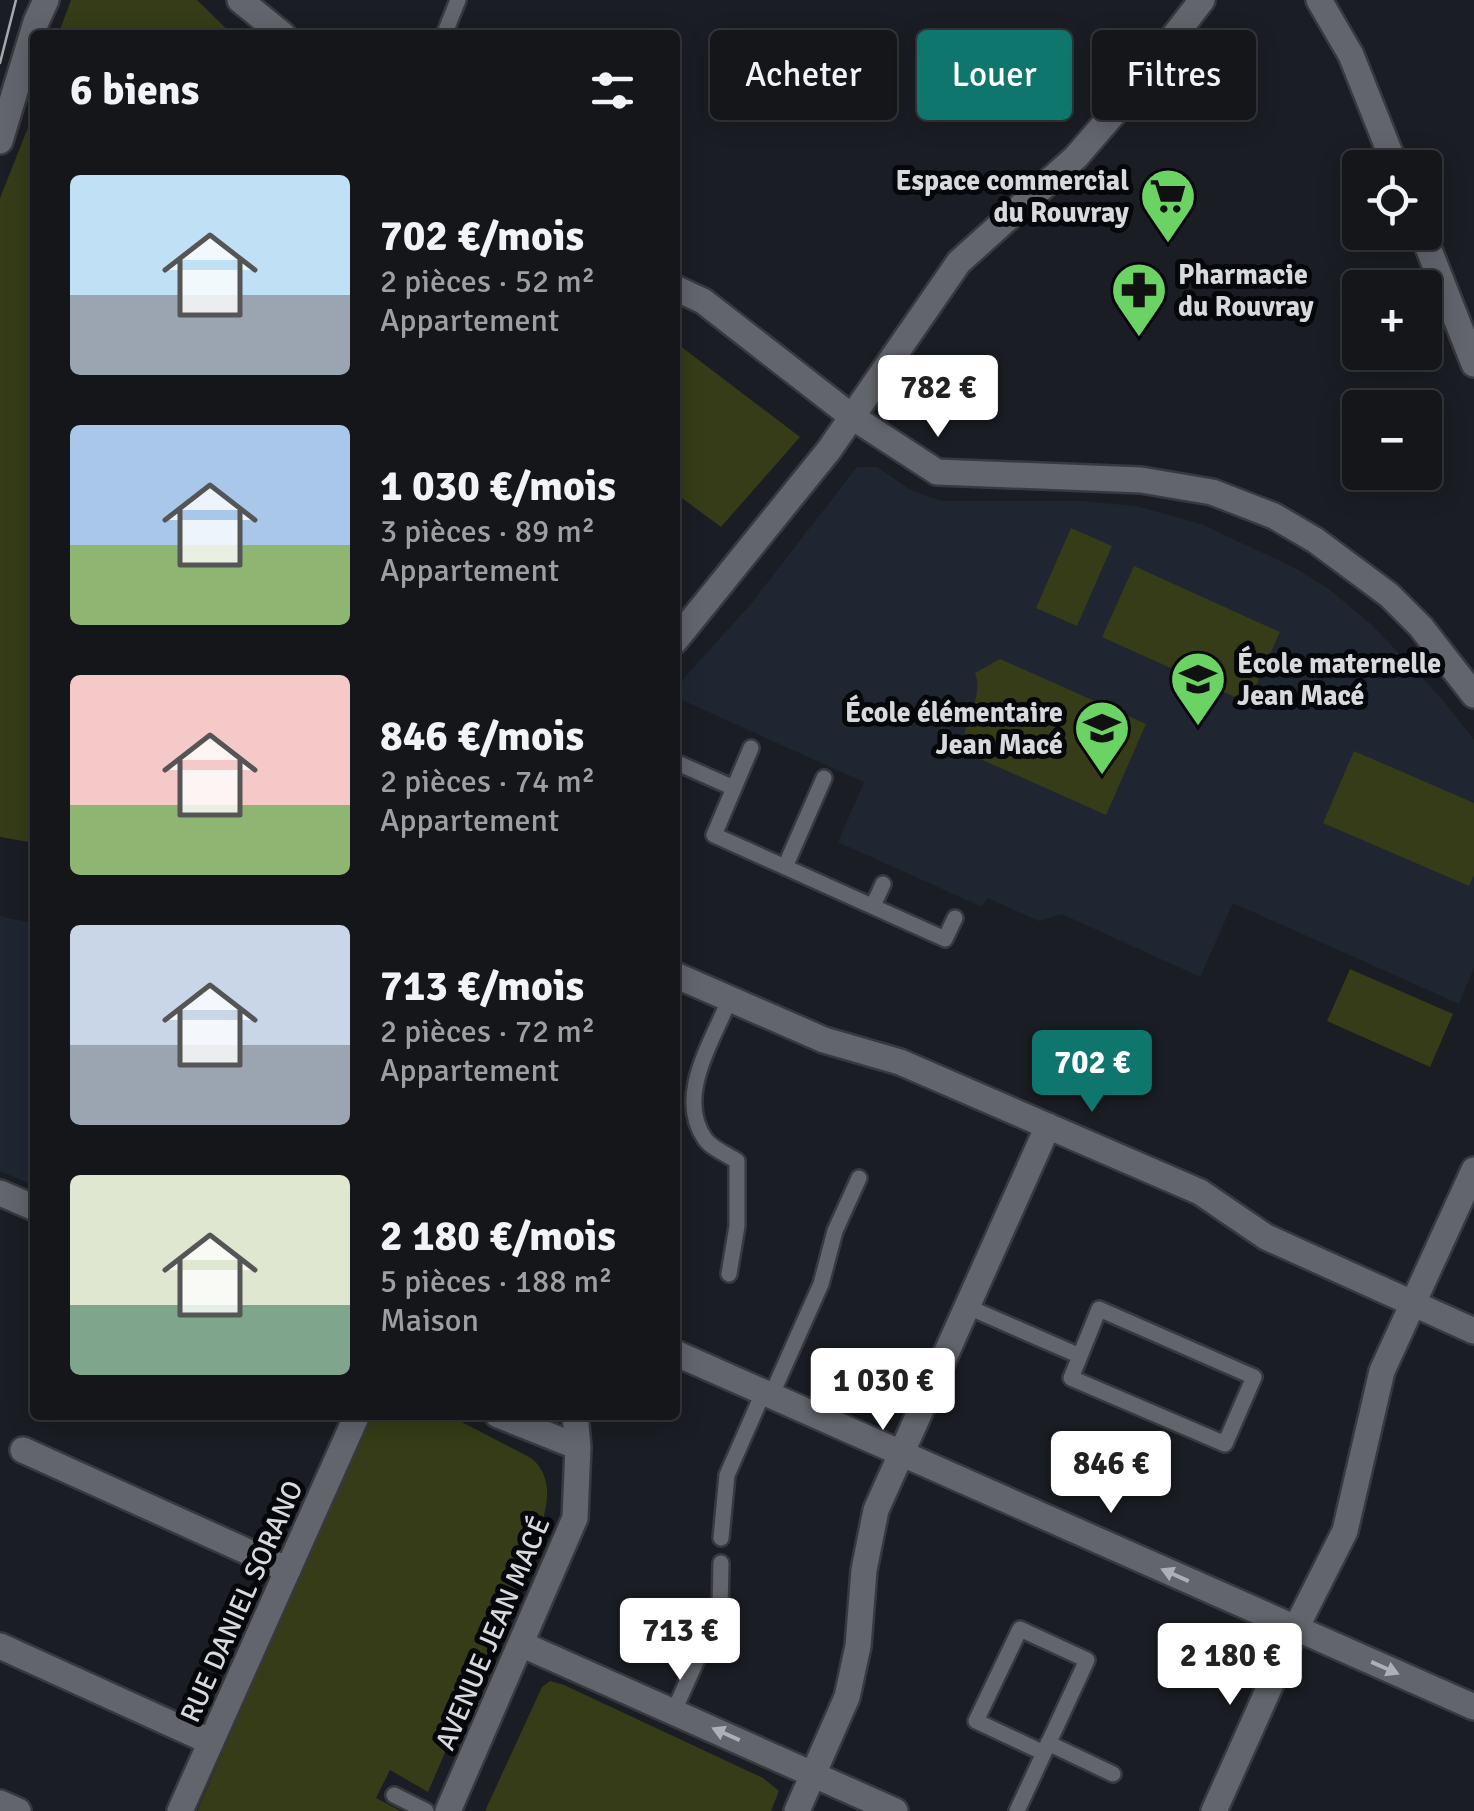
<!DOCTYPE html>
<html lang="fr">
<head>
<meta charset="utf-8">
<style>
  body { margin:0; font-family:Signika,sans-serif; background:#1d1f23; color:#f1f3f6; height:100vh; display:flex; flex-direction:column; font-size:38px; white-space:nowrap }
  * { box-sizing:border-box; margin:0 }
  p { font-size:32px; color:#9d9fa2 }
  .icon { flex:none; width:55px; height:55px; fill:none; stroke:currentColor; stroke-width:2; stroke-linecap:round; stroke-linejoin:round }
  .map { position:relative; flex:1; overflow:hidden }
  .panel { position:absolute; left:30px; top:30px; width:650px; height:1390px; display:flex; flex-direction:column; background:#14161a; border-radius:10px; box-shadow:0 5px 25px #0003,0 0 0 2px #333539 }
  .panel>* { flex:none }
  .guide { position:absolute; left:710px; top:30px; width:612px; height:90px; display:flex; gap:20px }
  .tools { position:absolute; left:1342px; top:150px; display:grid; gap:20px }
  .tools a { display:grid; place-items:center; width:100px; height:100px; border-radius:10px; background:#14161a; box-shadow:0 5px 25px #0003,0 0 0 2px #333539; font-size:50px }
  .price { position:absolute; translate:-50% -85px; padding:0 22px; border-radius:10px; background:#fff; color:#222; font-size:32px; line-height:65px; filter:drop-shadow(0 2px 5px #0008) }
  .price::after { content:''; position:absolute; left:50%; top:60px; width:30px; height:22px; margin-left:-15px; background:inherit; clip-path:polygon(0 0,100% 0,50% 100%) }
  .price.on { background:#0f766e; color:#fff }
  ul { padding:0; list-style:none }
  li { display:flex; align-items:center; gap:30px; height:250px; padding:0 40px }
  li span { display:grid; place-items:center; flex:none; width:280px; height:200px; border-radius:10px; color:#555 }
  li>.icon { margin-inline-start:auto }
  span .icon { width:120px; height:120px; fill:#fffc; stroke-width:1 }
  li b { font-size:42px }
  h2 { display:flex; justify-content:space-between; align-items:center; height:120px; padding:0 40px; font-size:42px }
  .pill { padding:0 35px; border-radius:10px; background:#14161a; box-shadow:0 5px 25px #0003,0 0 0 2px #333539; font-size:35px; line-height:90px }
  .pill.on { background:#0f766e; color:#fff }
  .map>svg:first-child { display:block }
  .built { fill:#202631 }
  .green { fill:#353c17 }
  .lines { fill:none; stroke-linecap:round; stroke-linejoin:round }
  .service-casing { stroke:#38393e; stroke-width:20 }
  .minor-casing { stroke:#38393e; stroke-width:30 }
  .tertiary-casing { stroke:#38393e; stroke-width:30 }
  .service { stroke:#62656c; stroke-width:15 }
  .minor { stroke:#62656c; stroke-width:25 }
  .tertiary { stroke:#62656c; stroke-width:25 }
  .tram { stroke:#a6a8ac; stroke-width:2.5 }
  .oneway { fill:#aeb0b5 }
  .labels { text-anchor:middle; stroke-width:10; stroke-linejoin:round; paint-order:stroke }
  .poi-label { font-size:28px; font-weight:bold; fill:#d7d9dd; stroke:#06070a; text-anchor:end }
  .street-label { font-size:28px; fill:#d7d9dd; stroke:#06070a }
</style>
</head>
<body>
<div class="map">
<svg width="1474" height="1811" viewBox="0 0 1474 1811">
  <rect width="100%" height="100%" fill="#1a1d23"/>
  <!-- built -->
  <path class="built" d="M 857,467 L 877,467 L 909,489 L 941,501 L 1081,501 L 1136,506 L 1201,524 L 1295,568 L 1330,590 L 1372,625 L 1442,699 L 1474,740 L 1474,967 L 1459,1004 L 1233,903 L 1200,977 L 1062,914 L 1039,921 L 987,898 L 982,907 L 838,842 L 864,782 L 675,697 L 675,688 L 750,605 Z
    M 0,916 L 26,922 L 35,920 L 35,1186 L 0,1171 Z"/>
  <!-- green -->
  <path class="green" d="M 71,0 L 197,0 L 233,35 L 58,35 Z
    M 35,110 L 35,843 L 0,837 L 0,198 Z
    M 675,342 L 800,437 L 721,527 L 675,493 Z
    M 1071,528 L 1112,546 L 1077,626 L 1036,608 Z
    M 1134,566 L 1280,632 L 1248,703 L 1102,637 Z
    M 1000,659 L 1146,724 L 1106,815 L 967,753 C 955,725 986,703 975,673 Z
    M 1354,751 L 1474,803 L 1474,875 L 1469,886 L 1323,823 Z
    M 1350,969 L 1453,1014 L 1430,1067 L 1327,1021 Z
    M 370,1415 L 381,1420 L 385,1415 L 448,1415 L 531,1458 C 557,1479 546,1512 537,1539 L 428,1792 L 390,1770 L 376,1798 L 401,1811 L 197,1811 Z
    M 550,1681 L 564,1685 L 763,1778 L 779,1791 L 771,1811 L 485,1811 L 542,1687 Z"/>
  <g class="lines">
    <!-- service casing -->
    <g class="service-casing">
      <path id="service" d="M 444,35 L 458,0
        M 751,748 L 714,835 L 945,939 L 955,918
        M 675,762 L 734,788
        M 785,867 L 824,778
        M 873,906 L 883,884
        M 729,1274 L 737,1226 L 737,1161 C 728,1155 711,1148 705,1139 C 675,1096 713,1041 729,1000
        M 968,1307 L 1080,1356 L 1071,1378 L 1225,1444 L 1254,1377 L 1099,1309 L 1080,1356
        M 771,1396 L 821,1284 L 835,1231 L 859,1178
        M 721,1538 L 727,1475 L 763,1393
        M 674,1711 L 720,1608 L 721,1563
        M 1048,1743 L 1113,1774
        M 394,1795 L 426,1811
        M 1017,1811 L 1087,1660 L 1020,1629 L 976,1721 L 1044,1753"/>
    </g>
    <!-- minor casing -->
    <g class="minor-casing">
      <path id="minor" d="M 240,0 L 283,35
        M 0,141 L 36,22 L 46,0
        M 675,288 L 703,301 L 851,416 L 937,472 L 1141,480 L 1212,492 L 1274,516 L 1315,540 L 1389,595 L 1421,627 L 1474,695
        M 675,641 L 829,450 L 959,262 L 1076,157 L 1120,106 L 1202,0
        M 675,975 L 824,1040 L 900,1062 L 1200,1192 L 1266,1237 L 1474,1331
        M 0,1193 L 35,1208
        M 675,1353 L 1474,1707
        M 498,1415 L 578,1447
        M 23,1450 L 288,1570
        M 521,1644 L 895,1811
        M 0,1646 L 211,1742
        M 0,1803 L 18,1811
        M 180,1811 L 357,1415
        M 448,1811 L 575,1518 L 578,1447 L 575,1415
        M 797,1811 L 847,1697 L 858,1646 L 864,1570 L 876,1510 L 1048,1126
        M 1214,1811 L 1296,1628 L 1345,1531 L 1382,1371 L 1474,1170"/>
    </g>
    <!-- tertiary casing -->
    <g class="tertiary-casing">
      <path id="tertiary" d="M 1319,0 L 1351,55 L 1396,168
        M 1422,232 L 1474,364"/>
    </g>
    <!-- service -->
    <use href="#service" class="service"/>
    <!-- minor -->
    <use href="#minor" class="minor"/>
    <!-- tertiary -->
    <use href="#tertiary" class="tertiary"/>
    <!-- tram -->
    <path class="tram" d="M 0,63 L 16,0"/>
  </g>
  <!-- one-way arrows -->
  <defs><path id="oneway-solid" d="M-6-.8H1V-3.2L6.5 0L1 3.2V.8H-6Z" transform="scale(2.5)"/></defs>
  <g class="oneway">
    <use href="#oneway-solid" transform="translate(1175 1575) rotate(-156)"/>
    <use href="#oneway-solid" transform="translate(1385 1668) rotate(24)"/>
    <use href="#oneway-solid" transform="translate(726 1734) rotate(-156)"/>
  </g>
  <!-- icons -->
  <defs>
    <g id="supermarket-pin" transform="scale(2.875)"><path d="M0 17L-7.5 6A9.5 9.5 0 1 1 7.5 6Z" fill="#6bd363" stroke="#06070a"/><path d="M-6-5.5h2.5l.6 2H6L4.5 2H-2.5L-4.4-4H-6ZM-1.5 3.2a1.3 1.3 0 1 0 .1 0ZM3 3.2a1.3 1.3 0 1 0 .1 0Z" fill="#111"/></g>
    <g id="pharmacy-pin" transform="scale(2.875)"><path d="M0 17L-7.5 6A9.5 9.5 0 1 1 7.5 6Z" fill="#6bd363" stroke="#06070a"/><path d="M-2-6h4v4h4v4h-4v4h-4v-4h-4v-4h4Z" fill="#111"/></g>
    <g id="school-pin" transform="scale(2.875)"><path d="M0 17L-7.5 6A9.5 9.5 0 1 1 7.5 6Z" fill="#6bd363" stroke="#06070a"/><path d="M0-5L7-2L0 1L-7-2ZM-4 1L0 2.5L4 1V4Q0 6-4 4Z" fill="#111"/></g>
  </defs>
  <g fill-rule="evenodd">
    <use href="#supermarket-pin" x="1168" y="196"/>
    <use href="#pharmacy-pin" x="1139" y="290"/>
    <use href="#school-pin" x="1198" y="679"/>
    <use href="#school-pin" x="1102" y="728"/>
  </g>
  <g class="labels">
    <!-- poi labels -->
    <g class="poi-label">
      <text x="1129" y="190">Espace commercial<tspan x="1129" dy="32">du Rouvray</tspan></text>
      <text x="1178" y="284" text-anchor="start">Pharmacie<tspan x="1178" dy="32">du Rouvray</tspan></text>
      <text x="1237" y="673" text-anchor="start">École maternelle<tspan x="1237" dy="32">Jean Macé</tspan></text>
      <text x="1063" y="722">École élémentaire<tspan x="1063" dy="32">Jean Macé</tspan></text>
    </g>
    <!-- street labels -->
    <g class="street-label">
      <text transform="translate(241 1601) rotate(-66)" y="10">RUE DANIEL SORANO</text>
      <text transform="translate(492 1633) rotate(-67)" y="10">AVENUE JEAN MACÉ</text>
    </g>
  </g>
</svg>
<div class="tools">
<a><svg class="icon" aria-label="locate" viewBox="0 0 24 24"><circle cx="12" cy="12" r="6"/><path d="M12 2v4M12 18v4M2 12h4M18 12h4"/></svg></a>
<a>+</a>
<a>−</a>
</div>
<b class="price" style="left:938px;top:440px">782 €</b>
<b class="price on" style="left:1092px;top:1115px">702 €</b>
<b class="price" style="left:883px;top:1433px">1 030 €</b>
<b class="price" style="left:1111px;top:1516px">846 €</b>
<b class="price" style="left:680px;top:1683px">713 €</b>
<b class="price" style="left:1230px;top:1708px">2 180 €</b>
<div class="guide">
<a class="pill">Acheter</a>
<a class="pill on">Louer</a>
<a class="pill">Filtres</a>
</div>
<section class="panel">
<h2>6 biens<svg class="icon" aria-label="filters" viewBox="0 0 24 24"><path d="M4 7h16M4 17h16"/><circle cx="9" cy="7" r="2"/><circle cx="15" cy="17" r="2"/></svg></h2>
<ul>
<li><span style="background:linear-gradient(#bfe0f5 60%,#9aa5b1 0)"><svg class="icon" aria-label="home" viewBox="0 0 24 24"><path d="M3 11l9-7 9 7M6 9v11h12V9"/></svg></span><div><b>702 €/mois</b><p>2 pièces · 52 m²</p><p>Appartement</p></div></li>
<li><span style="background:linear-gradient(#a9c7e8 60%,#8fb573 0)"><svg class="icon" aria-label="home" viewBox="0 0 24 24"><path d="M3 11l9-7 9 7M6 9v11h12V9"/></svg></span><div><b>1 030 €/mois</b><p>3 pièces · 89 m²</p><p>Appartement</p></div></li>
<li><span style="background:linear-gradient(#f6c9c9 65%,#8fb573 0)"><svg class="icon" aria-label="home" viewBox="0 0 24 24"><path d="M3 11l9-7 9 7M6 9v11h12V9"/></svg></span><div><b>846 €/mois</b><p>2 pièces · 74 m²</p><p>Appartement</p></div></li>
<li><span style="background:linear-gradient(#c9d6e8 60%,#9aa5b1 0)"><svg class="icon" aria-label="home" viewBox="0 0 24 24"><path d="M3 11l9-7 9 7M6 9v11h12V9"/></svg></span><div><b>713 €/mois</b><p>2 pièces · 72 m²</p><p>Appartement</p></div></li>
<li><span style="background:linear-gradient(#dfe7d0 65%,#7fa58c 0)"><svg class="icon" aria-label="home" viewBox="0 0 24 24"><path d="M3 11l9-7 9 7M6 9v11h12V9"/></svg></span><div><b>2 180 €/mois</b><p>5 pièces · 188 m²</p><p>Maison</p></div></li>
</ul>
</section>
</div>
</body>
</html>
